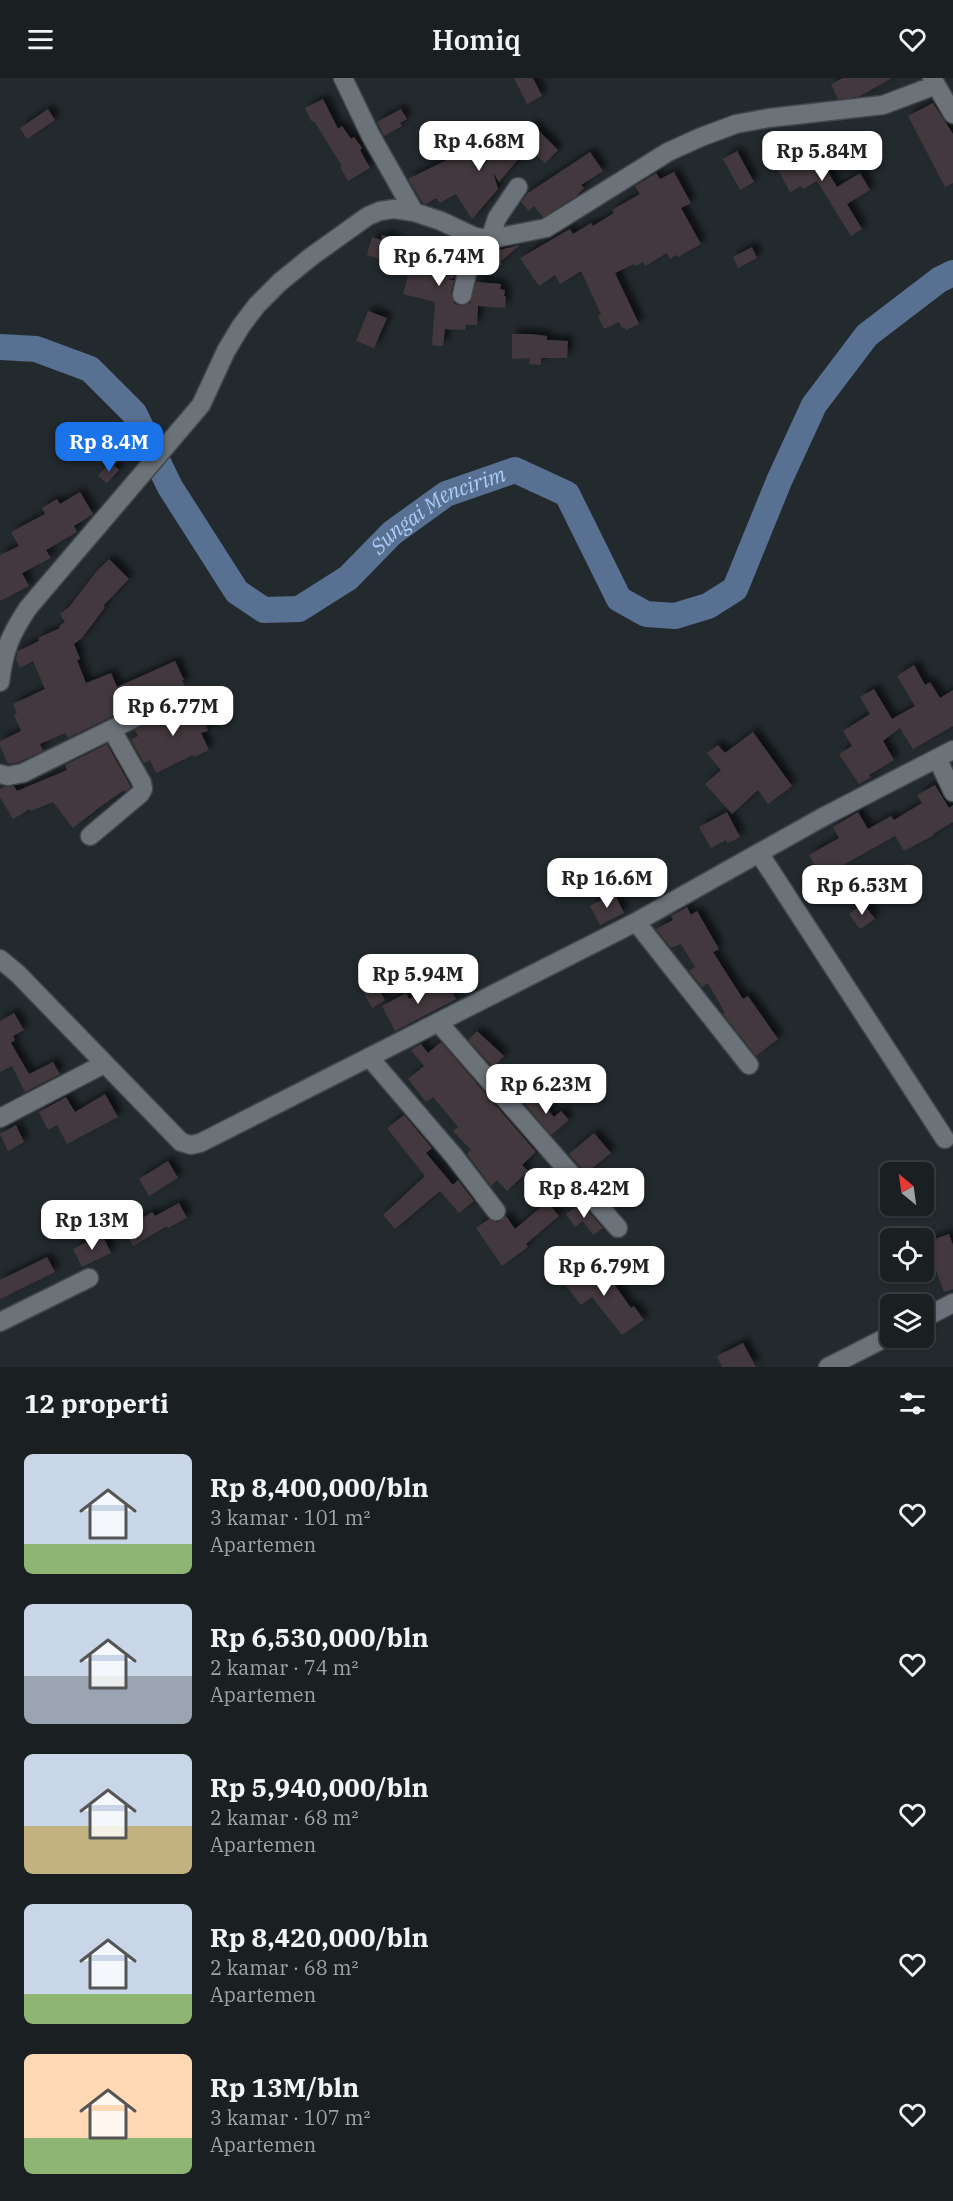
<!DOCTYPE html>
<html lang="id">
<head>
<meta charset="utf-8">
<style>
  body { margin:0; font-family:"IBM Plex Serif",serif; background:#23282a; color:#f1f3f6; height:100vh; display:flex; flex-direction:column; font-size:22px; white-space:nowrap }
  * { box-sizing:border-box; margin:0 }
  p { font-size:20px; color:#9fa3a5 }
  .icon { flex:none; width:33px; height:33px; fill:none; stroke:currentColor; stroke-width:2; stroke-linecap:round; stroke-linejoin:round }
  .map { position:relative; height:1289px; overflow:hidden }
  .panel { display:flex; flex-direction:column; background:#1a2022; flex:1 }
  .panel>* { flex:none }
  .needle { width:39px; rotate:331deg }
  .tools { position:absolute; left:880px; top:1084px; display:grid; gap:12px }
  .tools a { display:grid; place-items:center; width:54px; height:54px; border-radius:9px; background:#1a2022; box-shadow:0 2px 4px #0004,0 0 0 2px #383e40; font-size:30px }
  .price { position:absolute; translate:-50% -51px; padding:0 14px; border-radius:12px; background:#fff; color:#222; font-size:20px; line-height:39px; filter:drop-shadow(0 2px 3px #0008) }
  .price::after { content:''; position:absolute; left:50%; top:36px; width:18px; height:14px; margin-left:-9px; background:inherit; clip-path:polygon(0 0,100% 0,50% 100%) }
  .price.on { background:#1a73e8; color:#fff }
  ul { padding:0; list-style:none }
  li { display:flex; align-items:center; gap:18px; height:150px; padding:0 24px }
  li span { display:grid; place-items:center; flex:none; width:168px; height:120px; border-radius:9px; color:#555 }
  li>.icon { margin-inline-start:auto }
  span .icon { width:72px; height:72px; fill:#fffc; stroke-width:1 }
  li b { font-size:26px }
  h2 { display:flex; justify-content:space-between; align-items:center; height:72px; padding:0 24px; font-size:26px }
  header { display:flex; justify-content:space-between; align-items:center; height:78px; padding:0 24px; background:#1a2022; font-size:27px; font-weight:600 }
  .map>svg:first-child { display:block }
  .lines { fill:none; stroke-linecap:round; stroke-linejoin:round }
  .river { stroke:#587091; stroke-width:26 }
  .building { fill:#42393c; filter:url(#shadow) }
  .minor-casing { stroke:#42474c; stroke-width:21 }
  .minor { stroke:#6b7379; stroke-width:18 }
  .labels { text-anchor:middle; stroke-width:4.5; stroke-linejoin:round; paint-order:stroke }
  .water-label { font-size:21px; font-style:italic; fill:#abcbf7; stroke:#232a2e }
</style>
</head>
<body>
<header><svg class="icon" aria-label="menu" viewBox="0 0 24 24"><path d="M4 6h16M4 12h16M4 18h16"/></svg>Homiq<svg class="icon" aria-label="heart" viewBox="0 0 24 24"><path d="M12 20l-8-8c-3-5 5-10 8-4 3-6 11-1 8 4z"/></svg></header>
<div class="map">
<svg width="953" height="1289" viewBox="0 0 953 1289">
  <defs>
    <filter id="shadow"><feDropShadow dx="5.5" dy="-5.5" stdDeviation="3" flood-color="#0009"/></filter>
  </defs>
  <rect width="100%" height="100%" fill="#232a2e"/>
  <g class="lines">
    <!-- river -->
    <path class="river" id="s1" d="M 0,269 L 36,271 L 90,291 L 134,335 L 170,409 L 237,514 L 264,532 L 299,531 L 348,500 L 392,455 L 446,416 L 515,392 L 567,416 L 619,521 L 646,536 L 675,538 L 708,528 L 735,511 L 779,403 L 814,327 L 867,257 L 939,202 L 953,195"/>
  </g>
  <!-- building -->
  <path class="building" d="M 514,0 L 533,0 L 542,18 L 527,26 Z
    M 843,0 L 892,0 L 858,19 L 838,21 L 831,6 Z
    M 323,21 L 338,51 L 342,48 L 351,61 L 354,59 L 362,70 L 360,72 L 370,90 L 348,103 L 340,89 L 342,88 L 314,43 L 312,44 L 305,30 Z
    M 933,25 L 953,56 L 953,105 L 945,109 L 908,38 Z
    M 48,31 L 55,42 L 27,61 L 20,50 Z
    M 401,31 L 407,41 L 400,45 L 402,48 L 384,58 L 377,44 Z
    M 532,46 L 558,72 L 545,85 L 531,72 L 523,81 L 520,79 L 499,104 L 493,94 L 498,111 L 472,141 L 456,116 L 440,125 L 436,120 L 426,126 L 423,125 L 408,101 L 471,70 L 482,89 L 512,54 L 518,61 Z
    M 809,63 L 837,109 L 860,95 L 870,112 L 847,126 L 862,151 L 851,158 L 817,103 L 803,111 L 801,108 L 790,114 L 774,85 Z
    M 737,73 L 754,104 L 740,112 L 723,81 Z
    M 590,74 L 603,93 L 581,107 L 584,110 L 575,119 L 543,139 L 534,128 L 529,133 L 521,124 L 528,115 Z
    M 674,94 L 691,125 L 681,130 L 701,166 L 678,179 L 676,177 L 670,181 L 667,175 L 645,188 L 643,184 L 635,188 L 634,186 L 615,195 L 639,246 L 626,252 L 624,249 L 622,250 L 619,244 L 604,251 L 598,238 L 601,236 L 581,193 L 560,206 L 555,197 L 539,208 L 520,180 L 570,151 L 573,156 L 591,145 L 593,148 L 614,135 L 612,132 L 640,116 L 635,108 L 656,95 L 660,101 Z
    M 382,157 L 396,161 L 392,174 L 427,187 L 428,182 L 444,185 L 447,168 L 461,170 L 454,200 L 448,202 L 454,202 L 451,215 L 454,225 L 460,228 L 470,225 L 476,204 L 501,206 L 500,211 L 505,212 L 504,218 L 506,218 L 505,230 L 478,228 L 477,247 L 466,247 L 465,252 L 445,251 L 443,268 L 432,267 L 435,224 L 403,216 L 408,198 L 390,191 L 392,185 L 367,177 L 372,159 L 381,162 Z
    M 520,167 L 500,184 L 502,187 L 479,193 L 483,174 L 487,175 Z
    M 752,169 L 757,180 L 738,190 L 733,179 Z
    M 368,233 L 387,240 L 374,270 L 356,263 Z
    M 512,256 L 529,256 L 547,258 L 547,262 L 568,263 L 567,280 L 541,280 L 541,287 L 529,286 L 530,280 L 512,281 Z
    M 110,384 L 119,392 L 107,405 L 98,398 Z
    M 80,414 L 93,436 L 74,448 L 77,454 L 46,472 L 51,480 L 22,495 L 29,508 L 0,523 L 0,477 L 19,468 L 11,454 L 45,436 L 42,430 L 57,421 L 60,426 Z
    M 109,481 L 129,501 L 103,528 L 105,529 L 82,560 L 74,566 L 80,581 L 77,582 L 86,605 L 111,595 L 117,609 L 175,583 L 184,602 L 182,602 L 185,609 L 174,608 L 68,660 L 65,655 L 40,666 L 43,673 L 19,684 L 8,686 L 0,668 L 0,663 L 21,653 L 14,637 L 17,635 L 13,626 L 45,611 L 33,583 L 20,590 L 16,581 L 18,573 L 39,563 L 38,560 L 60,550 L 59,548 L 65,544 L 60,536 L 69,529 L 96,494 Z
    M 914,587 L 925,607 L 930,604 L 940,620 L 953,612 L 953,648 L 913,671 L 900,650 L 883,663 L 894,682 L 869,697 L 871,699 L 859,706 L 839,676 L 852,668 L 843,653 L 870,636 L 860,619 L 874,611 L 892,641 L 915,628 L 897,598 Z
    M 190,619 L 193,625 L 199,623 L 208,653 L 201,655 L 209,672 L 194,679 L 193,677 L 156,695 L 150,682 L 144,685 L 131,662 L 138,658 L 135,652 L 184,628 Z
    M 753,654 L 792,708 L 768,726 L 758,712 L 732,736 L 705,706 L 721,692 L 707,675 L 718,667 L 725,675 Z
    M 107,666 L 131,709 L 125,714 L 124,712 L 100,729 L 73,750 L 53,724 L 31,733 L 30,731 L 13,741 L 0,719 L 0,711 L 4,709 L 14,708 L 17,713 L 67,692 L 65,687 Z
    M 935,707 L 949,730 L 953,727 L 953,744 L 933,756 L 934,757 L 904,773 L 895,758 L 888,762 L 834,792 L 838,800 L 826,807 L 809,777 L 839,760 L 833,749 L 858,734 L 868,751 L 891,738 L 894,742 L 922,725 L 917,717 Z
    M 727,734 L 740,759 L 728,765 L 726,762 L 711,770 L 699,749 Z
    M 614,815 L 624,835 L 600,847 L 590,828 Z
    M 863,825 L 875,841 L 860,851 L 849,836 Z
    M 687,829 L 691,837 L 697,833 L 719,871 L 713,874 L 743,921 L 748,918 L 778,961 L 756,978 L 723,936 L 725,935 L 708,905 L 702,909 L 689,893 L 695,889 L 681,866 L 671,870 L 656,851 L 673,842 L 671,838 Z
    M 372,899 L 385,922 L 372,930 L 359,906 Z
    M 446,902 L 456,921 L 395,953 L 382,928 L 406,915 L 409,921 Z
    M 14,935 L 24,952 L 13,958 L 15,962 L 11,965 L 29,996 L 53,984 L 60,996 L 25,1014 L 12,988 L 0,994 L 0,943 Z
    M 477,953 L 504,978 L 493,989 L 468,962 Z
    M 441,964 L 536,1074 L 522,1087 L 528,1093 L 507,1113 L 497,1102 L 491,1108 L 467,1076 L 471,1072 L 453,1053 L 458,1049 L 433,1019 L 426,1024 L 408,1001 L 424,988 L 411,972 L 421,966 L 428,975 Z
    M 105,1016 L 118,1039 L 67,1066 L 57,1047 L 48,1052 L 39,1034 L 66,1019 L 75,1034 Z
    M 534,1016 L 554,1039 L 561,1033 L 569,1042 L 551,1057 L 524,1025 Z
    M 404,1037 L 432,1070 L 426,1075 L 453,1107 L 458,1102 L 474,1123 L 459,1135 L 440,1113 L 395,1151 L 383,1137 L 425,1098 L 387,1050 Z
    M 16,1047 L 24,1064 L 8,1073 L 0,1056 Z
    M 594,1055 L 611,1075 L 586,1095 L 569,1076 Z
    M 168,1083 L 178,1100 L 149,1118 L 139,1101 Z
    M 547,1124 L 559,1138 L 526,1166 L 528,1169 L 502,1188 L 476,1150 L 489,1141 L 498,1144 L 506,1138 L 515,1151 Z
    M 179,1125 L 187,1140 L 168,1150 L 167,1148 L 133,1168 L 124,1152 L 152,1134 L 155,1138 Z
    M 581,1125 L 603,1150 L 593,1157 L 583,1143 L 575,1149 L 566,1136 Z
    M 102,1156 L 111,1175 L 82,1189 L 73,1171 Z
    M 949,1156 L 953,1167 L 953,1211 L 944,1214 L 926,1164 Z
    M 47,1179 L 55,1194 L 0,1221 L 0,1202 Z
    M 597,1182 L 631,1230 L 634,1228 L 644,1242 L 622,1257 L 592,1219 L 581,1227 L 565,1206 Z
    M 743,1265 L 756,1289 L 722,1289 L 717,1278 Z"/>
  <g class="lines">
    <!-- minor casing -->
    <g class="minor-casing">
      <path id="minor" d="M 343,0 L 371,58 L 414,134
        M 932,0 L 953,36
        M 490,161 L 497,140 L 518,109
        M 462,217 L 475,159
        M 0,604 C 4,572 10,557 28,530 L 201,327 L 226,273 L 241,248 L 257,227 L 280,204 L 312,178 L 368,138 L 380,133 L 394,131 L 414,134 L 441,143 L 475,159 L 490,161 L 546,150 L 668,74 L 701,59 L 736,46 L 769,40 L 883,27 L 936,7
        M 937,680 L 953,714
        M 0,696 L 8,698 L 23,695 L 179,618
        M 90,758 L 140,716 L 143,711 L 142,705 L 112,652
        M 759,775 L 945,1061
        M 636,844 L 749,987
        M 0,881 L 18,896 L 181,1064 L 191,1067 L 200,1065 L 636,844 L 823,739 L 953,672
        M 438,944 L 618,1150
        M 369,979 L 454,1078 L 496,1133
        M 0,1040 L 104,986
        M 924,1240 L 953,1225
        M 0,1244 L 89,1200
        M 828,1289 L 891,1257"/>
    </g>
    <!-- minor -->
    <use href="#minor" class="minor"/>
  </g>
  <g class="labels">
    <!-- water labels -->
    <g class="water-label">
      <text dy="7" stroke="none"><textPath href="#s1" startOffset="603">Sungai Mencirim</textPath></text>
    </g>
  </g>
</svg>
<div class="tools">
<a><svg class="needle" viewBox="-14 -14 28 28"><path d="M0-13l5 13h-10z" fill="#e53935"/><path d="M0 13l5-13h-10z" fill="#9fa3a5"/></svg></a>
<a><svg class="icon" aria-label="locate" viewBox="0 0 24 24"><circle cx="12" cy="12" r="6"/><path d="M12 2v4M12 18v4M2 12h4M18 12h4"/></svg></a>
<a><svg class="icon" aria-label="layers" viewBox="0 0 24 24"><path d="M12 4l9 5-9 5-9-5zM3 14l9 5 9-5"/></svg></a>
</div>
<b class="price" style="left:479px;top:94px">Rp 4.68M</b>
<b class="price" style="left:822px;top:104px">Rp 5.84M</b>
<b class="price" style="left:439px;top:209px">Rp 6.74M</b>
<b class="price on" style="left:109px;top:395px">Rp 8.4M</b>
<b class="price" style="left:173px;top:659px">Rp 6.77M</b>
<b class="price" style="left:607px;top:831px">Rp 16.6M</b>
<b class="price" style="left:862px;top:838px">Rp 6.53M</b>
<b class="price" style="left:418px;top:927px">Rp 5.94M</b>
<b class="price" style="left:546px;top:1037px">Rp 6.23M</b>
<b class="price" style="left:584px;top:1141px">Rp 8.42M</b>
<b class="price" style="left:92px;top:1173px">Rp 13M</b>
<b class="price" style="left:604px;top:1219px">Rp 6.79M</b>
</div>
<section class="panel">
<h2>12 properti<svg class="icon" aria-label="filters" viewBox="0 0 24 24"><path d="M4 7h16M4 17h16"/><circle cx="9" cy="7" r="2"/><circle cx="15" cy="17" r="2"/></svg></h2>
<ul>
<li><span style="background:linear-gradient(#c9d6e8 75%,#8fb573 0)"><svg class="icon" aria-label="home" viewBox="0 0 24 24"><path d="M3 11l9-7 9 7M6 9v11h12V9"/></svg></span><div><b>Rp 8,400,000/bln</b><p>3 kamar · 101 m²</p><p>Apartemen</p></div><svg class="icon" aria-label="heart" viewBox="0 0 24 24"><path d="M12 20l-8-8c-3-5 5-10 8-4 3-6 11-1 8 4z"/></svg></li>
<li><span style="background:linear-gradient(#c9d6e8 60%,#9aa5b1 0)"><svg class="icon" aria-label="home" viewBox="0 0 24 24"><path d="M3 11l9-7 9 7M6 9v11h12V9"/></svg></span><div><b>Rp 6,530,000/bln</b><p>2 kamar · 74 m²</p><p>Apartemen</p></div><svg class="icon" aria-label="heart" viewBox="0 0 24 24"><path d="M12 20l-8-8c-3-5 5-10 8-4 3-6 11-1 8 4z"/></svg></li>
<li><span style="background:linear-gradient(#c9d6e8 60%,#c2b280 0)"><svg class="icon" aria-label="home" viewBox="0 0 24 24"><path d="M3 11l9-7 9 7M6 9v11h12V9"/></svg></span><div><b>Rp 5,940,000/bln</b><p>2 kamar · 68 m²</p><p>Apartemen</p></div><svg class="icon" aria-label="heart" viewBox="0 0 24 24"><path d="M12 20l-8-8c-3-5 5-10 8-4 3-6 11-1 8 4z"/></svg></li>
<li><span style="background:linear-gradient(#c9d6e8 75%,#8fb573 0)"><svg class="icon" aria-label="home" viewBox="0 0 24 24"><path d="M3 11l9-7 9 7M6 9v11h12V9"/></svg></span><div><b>Rp 8,420,000/bln</b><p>2 kamar · 68 m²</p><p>Apartemen</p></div><svg class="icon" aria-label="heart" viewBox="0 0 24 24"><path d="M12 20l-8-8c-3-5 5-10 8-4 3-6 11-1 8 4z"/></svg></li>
<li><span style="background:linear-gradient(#ffd9b3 70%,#8fb573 0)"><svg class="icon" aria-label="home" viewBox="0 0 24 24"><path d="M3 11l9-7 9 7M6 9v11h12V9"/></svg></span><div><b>Rp 13M/bln</b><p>3 kamar · 107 m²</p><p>Apartemen</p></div><svg class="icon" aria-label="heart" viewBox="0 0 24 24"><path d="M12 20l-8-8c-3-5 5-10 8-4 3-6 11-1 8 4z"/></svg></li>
</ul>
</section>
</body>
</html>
